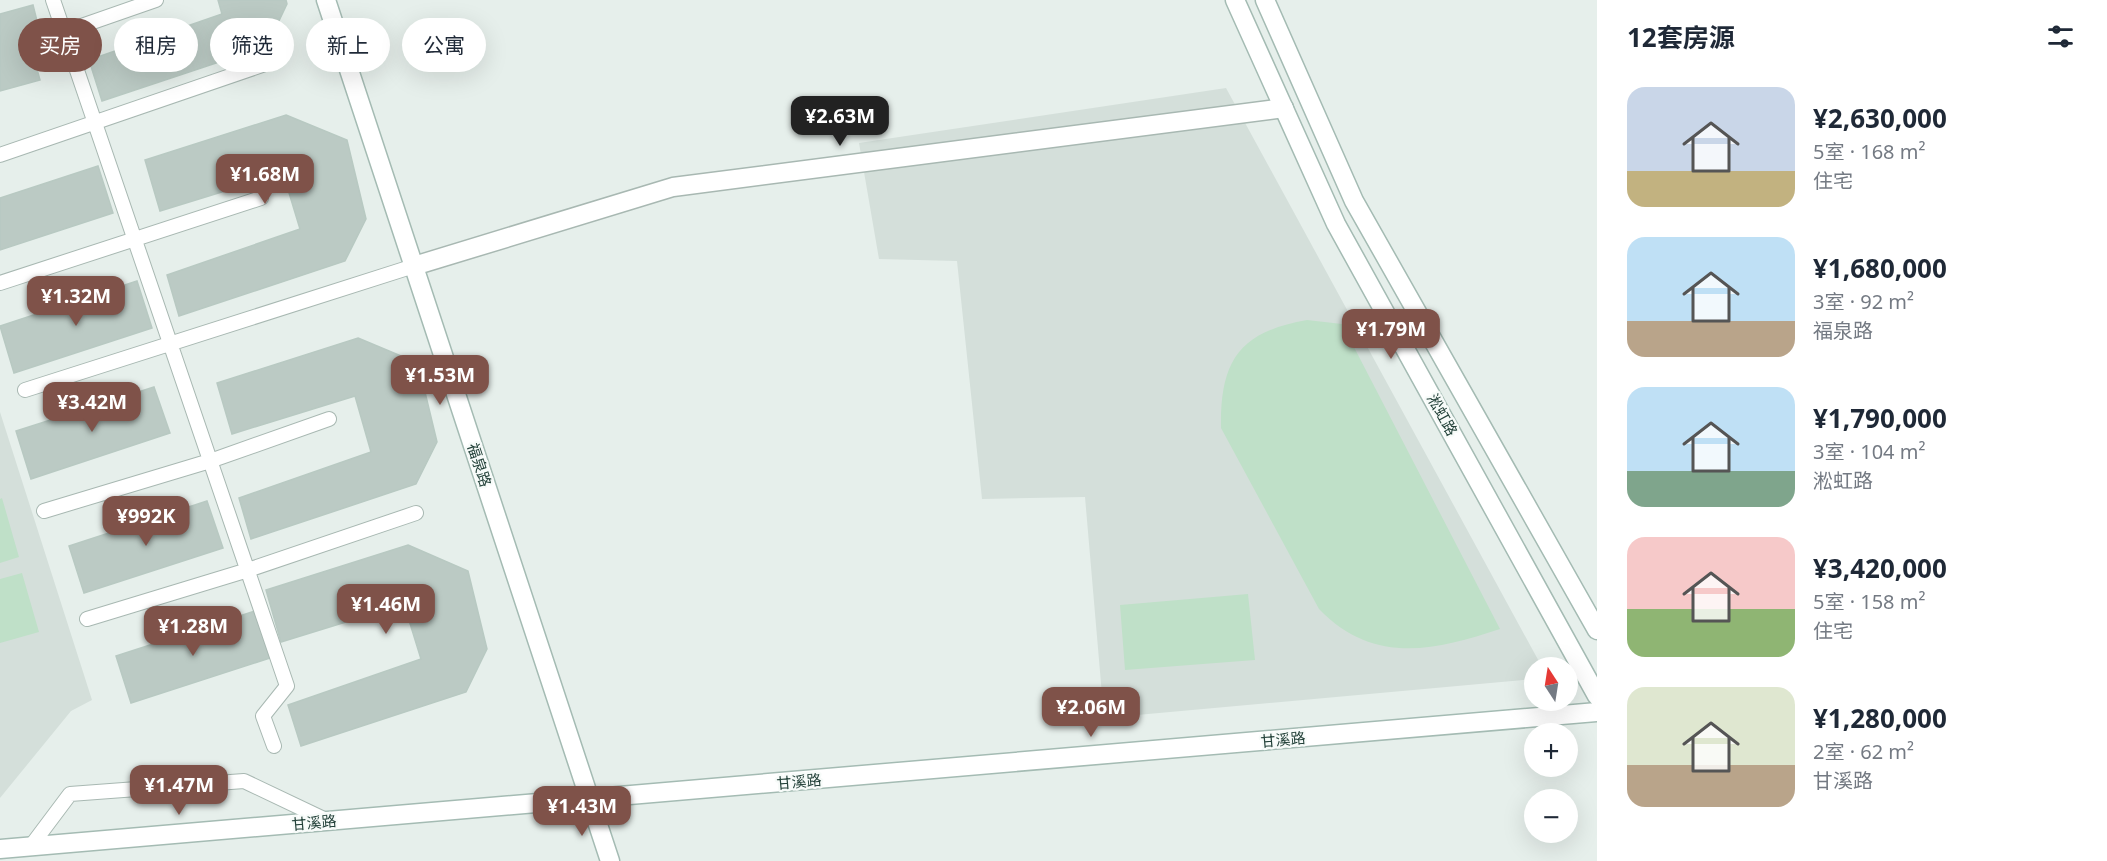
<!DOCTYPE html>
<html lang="zh">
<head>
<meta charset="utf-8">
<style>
  body { margin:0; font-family:"Noto Sans","Noto Sans SC",sans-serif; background:#f2f2f3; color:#1f2937; height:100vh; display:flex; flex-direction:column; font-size:22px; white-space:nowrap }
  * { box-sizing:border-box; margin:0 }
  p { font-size:20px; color:#747a83 }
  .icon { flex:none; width:33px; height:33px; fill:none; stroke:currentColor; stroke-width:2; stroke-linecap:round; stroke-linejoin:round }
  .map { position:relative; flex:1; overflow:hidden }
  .panel { display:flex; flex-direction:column; background:#fff; width:510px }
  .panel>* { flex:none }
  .guide { position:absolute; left:18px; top:18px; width:570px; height:54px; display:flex; gap:12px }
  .needle { width:39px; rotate:348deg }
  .fabs { position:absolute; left:1524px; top:657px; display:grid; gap:12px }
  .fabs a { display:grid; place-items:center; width:54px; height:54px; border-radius:50%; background:#fff; box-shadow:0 6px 24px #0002; font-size:30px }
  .price { position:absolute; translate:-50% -51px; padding:0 14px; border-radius:12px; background:#7f5249; color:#fff; font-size:20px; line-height:39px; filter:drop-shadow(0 2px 3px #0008) }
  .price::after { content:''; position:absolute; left:50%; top:36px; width:18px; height:14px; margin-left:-9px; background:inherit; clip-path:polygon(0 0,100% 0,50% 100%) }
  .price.on { background:#222; color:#fff }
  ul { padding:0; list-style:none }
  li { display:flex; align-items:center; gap:18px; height:150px; padding:0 30px }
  li span { display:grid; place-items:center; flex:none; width:168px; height:120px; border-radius:18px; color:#555 }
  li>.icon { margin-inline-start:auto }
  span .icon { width:72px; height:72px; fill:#fffc; stroke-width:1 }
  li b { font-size:26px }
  h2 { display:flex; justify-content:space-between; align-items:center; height:72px; padding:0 30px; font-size:26px }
  .chip { padding:0 21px; border-radius:27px; background:#fff; box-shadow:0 6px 24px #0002; font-size:21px; line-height:54px }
  .chip.on { background:#7f5249; color:#fff }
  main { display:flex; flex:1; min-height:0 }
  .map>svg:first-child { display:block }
  .built { fill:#d4dfda }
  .green { fill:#bfe0c8 }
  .building { fill:#bbcac4; stroke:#b8c9c2; stroke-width:1.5 }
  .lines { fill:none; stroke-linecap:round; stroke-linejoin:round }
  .lane-casing { stroke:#a8b8b2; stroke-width:16 }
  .street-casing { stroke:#a8b8b2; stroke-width:21 }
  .secondary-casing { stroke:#a4bbb3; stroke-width:21 }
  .lane { stroke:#fff; stroke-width:14 }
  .street { stroke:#fff; stroke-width:18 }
  .secondary { stroke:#fff; stroke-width:18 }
  .labels { text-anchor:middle; stroke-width:4.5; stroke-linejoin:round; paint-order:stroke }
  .street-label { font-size:15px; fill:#24423a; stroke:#f7fbf9 }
</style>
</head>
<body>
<main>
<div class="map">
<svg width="1597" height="861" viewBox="0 0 1597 861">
  <rect width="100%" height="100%" fill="#e6efeb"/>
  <!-- built -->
  <path class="built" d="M 1226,88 L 1542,667 L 1534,668 L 1534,679 L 1104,718 L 1085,497 L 982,499 L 957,261 L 879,259 L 859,143 Z
    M 0,412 L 92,700 L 71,711 L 0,798 Z"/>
  <!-- green -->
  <path class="green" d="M 1307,320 L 1342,324 L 1500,629 C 1434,651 1373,665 1319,609 L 1221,428 C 1220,361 1239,332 1307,320 Z
    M 2,498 L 19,557 L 0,563 L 0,499 Z
    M 22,573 L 39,632 L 0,643 L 0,579 Z
    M 1248,594 L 1255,660 L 1125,670 L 1120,605 Z"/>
  <!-- building -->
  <path class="building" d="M 218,0 L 286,0 L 287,4 L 267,46 L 102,101 L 89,60 L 222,14 Z
    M 33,5 L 42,41 L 30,44 L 40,80 L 0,91 L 0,14 Z
    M 286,115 L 347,140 L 366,219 L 345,261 L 179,316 L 167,275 L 300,229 L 283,173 L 160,211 L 145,160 Z
    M 98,166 L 113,213 L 0,250 L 0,198 Z
    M 137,281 L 152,328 L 14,373 L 0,326 Z
    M 358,338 L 418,363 L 437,442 L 416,484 L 251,539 L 239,498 L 371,452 L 355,396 L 232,434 L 217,383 Z
    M 154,387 L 170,433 L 31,479 L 16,431 Z
    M 207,501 L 223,548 L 84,593 L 69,546 Z
    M 408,545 L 468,571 L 487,649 L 466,692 L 301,746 L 288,705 L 421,659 L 404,604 L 281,642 L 266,590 Z
    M 255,611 L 270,658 L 131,703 L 116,656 Z"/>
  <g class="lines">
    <!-- lane casing -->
    <g class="lane-casing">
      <path id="lane" d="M 53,0 L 287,686 L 263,716 L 274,746
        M 64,32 L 156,0
        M 0,155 L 277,60
        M 0,283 L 261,198
        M 25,390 L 414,266
        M 44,511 L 210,461 L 329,419
        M 87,619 L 248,570 L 416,513
        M 31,846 L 70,794 L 244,781 L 326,820"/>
    </g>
    <!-- street casing -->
    <g class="street-casing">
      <path id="street" d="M 414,266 L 673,187 L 1284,108"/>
    </g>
    <!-- secondary casing -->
    <g class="secondary-casing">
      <path id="secondary" d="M 326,0 L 610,861
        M 1235,0 L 1336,224 L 1597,696
        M 1265,0 L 1354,201 L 1597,630
        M 0,849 L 1597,712"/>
    </g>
    <!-- lane -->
    <use href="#lane" class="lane"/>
    <!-- street -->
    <use href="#street" class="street"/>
    <!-- secondary -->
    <use href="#secondary" class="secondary"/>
  </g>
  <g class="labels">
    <!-- street labels -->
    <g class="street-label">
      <text transform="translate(1442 415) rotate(61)" y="5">淞虹路</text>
      <text transform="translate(479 465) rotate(72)" y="5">福泉路</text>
      <text transform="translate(1283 740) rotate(-5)" y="5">甘溪路</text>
      <text transform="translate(799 782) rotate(-5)" y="5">甘溪路</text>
      <text transform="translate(314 823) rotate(-5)" y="5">甘溪路</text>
    </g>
  </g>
</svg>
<div class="fabs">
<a><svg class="needle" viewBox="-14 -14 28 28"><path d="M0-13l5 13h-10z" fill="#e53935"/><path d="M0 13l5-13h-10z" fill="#747a83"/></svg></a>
<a>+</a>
<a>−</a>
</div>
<b class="price on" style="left:840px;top:147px">¥2.63M</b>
<b class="price" style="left:265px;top:205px">¥1.68M</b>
<b class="price" style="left:76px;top:327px">¥1.32M</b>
<b class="price" style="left:1391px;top:360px">¥1.79M</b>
<b class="price" style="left:440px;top:406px">¥1.53M</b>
<b class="price" style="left:92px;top:433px">¥3.42M</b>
<b class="price" style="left:146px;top:547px">¥992K</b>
<b class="price" style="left:386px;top:635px">¥1.46M</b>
<b class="price" style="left:193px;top:657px">¥1.28M</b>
<b class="price" style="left:1091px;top:738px">¥2.06M</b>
<b class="price" style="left:179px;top:816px">¥1.47M</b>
<b class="price" style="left:582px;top:837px">¥1.43M</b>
<div class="guide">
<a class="chip on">买房</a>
<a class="chip">租房</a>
<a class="chip">筛选</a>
<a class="chip">新上</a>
<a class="chip">公寓</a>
</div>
</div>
<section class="panel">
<h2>12套房源<svg class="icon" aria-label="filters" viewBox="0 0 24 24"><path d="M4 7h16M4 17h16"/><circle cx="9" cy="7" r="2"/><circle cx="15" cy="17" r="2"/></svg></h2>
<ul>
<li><span style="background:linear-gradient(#c9d6e8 70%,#c2b280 0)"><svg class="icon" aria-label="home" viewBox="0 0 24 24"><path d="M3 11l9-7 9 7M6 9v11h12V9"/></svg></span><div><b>¥2,630,000</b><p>5室 · 168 m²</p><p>住宅</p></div></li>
<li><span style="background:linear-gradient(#bfe0f5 70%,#b9a48a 0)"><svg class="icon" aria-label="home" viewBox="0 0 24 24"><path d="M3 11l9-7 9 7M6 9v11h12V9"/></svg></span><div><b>¥1,680,000</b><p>3室 · 92 m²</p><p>福泉路</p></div></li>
<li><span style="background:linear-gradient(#bfe0f5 70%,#7fa58c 0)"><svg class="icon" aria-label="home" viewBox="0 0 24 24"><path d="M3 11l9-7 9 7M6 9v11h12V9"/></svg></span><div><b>¥1,790,000</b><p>3室 · 104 m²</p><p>淞虹路</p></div></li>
<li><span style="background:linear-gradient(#f6c9c9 60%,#8fb573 0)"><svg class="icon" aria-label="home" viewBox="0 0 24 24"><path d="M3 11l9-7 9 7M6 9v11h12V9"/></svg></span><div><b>¥3,420,000</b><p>5室 · 158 m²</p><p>住宅</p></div></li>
<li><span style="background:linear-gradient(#dfe7d0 65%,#b9a48a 0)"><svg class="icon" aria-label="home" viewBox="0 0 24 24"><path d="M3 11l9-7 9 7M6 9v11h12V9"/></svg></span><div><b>¥1,280,000</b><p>2室 · 62 m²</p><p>甘溪路</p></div></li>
</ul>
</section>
</main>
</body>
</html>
